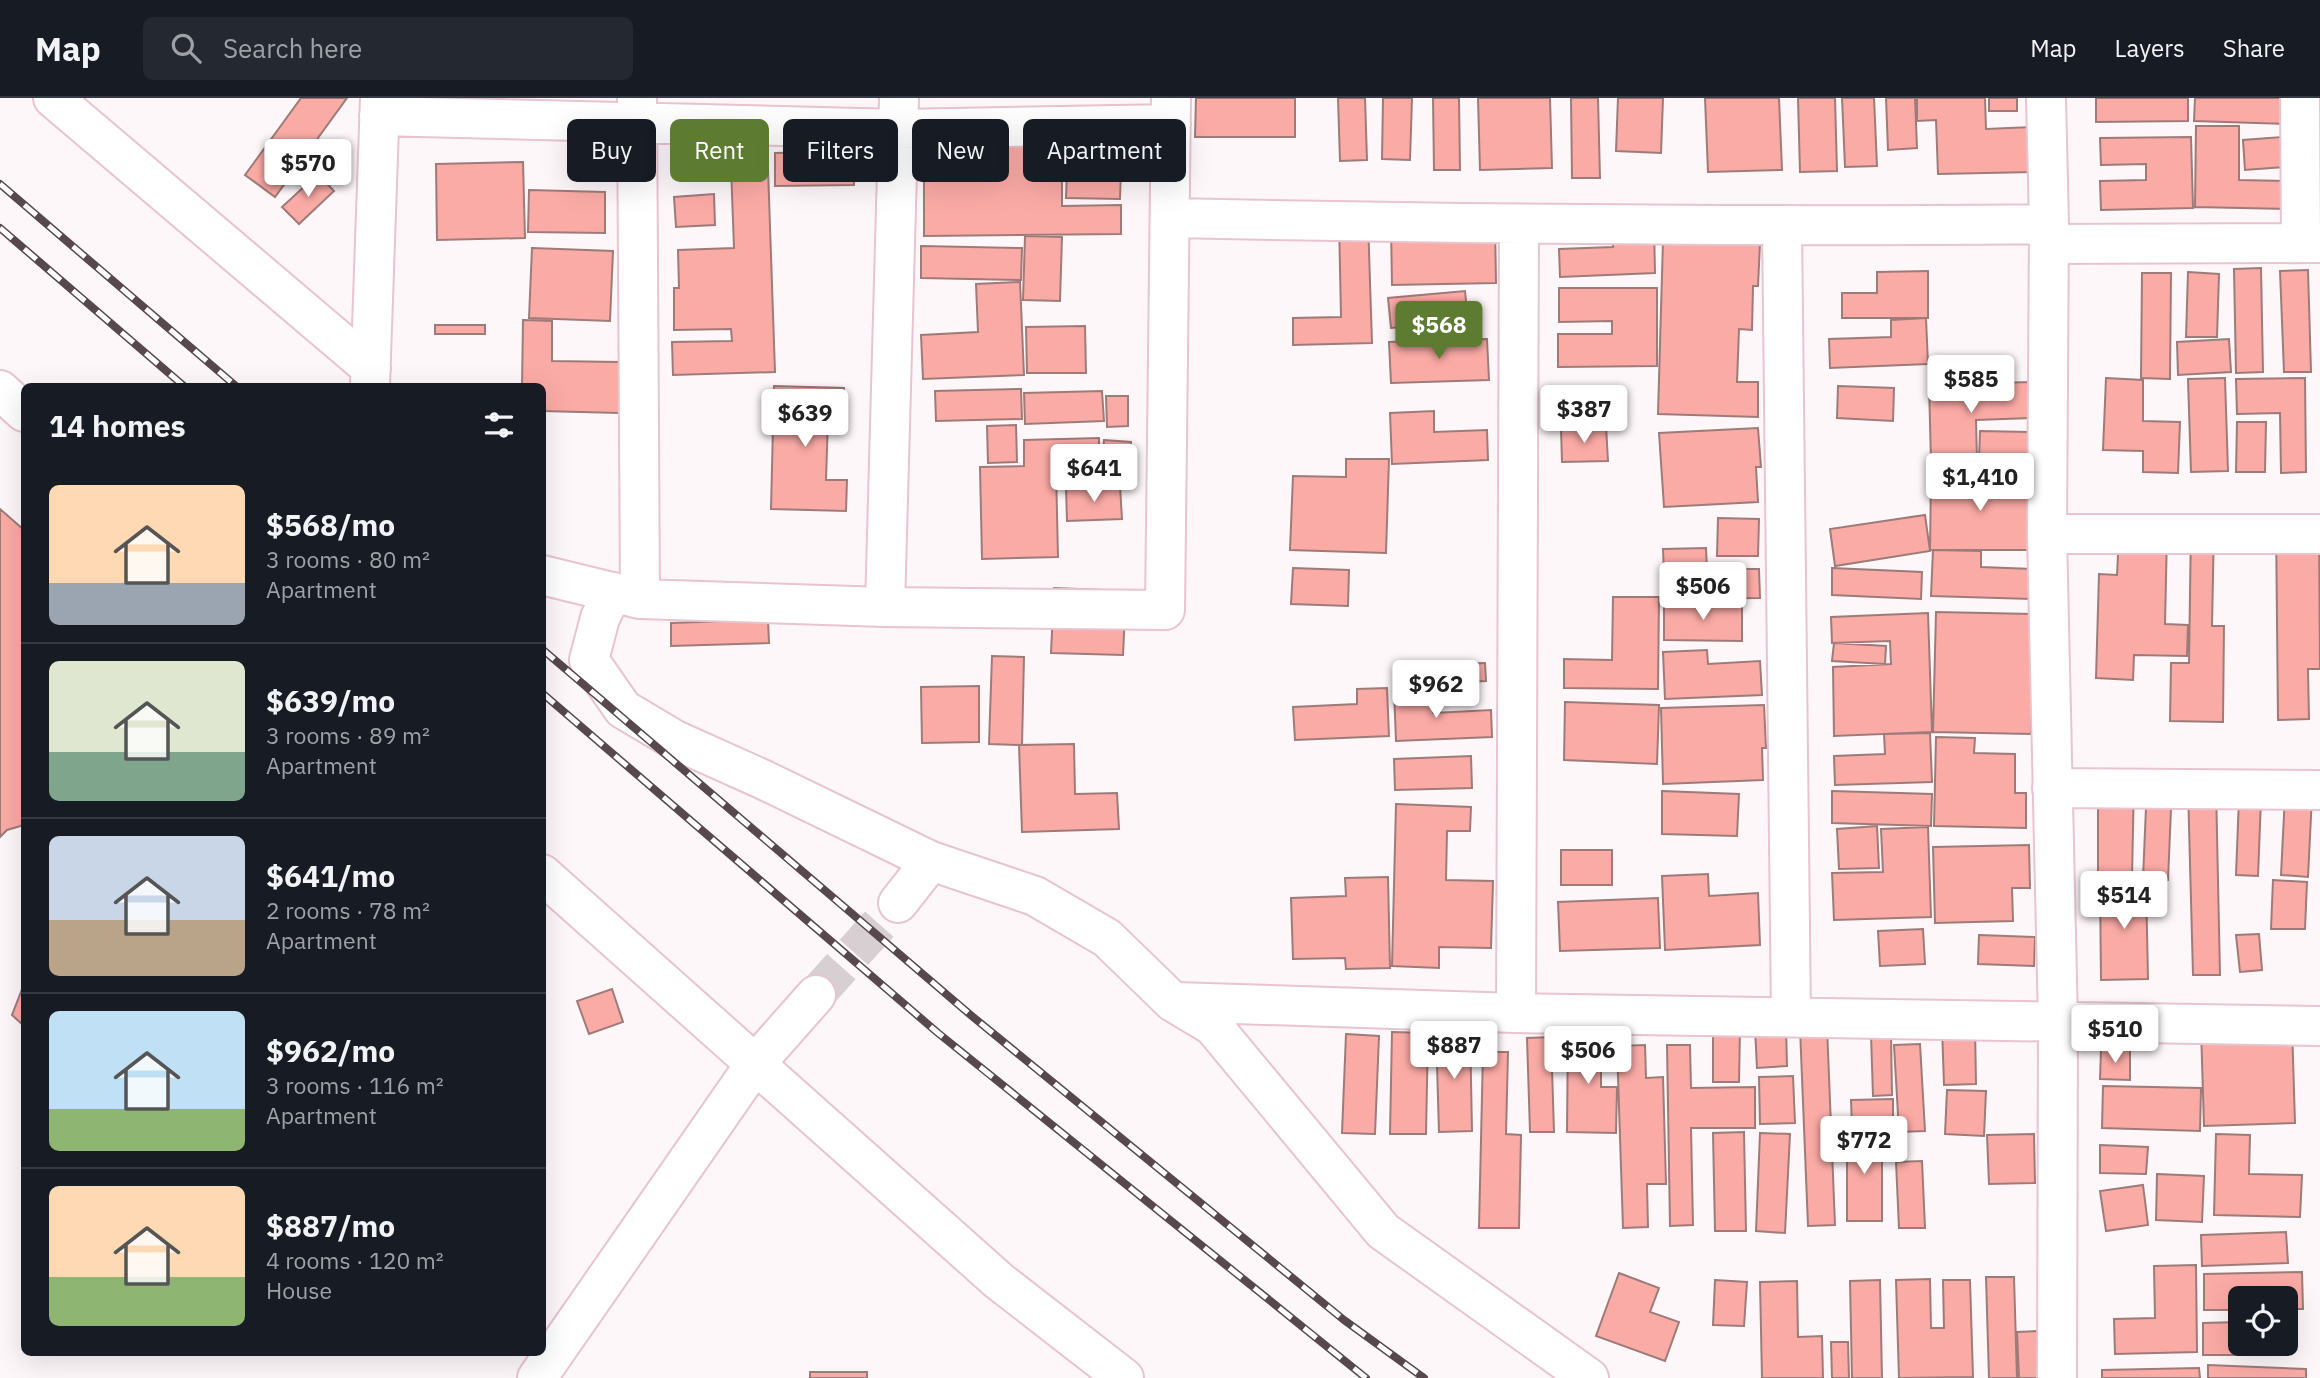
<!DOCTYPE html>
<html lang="en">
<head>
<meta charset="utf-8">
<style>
  body { margin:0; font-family:"IBM Plex Sans",sans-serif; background:#242831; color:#f1f3f6; height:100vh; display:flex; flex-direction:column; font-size:26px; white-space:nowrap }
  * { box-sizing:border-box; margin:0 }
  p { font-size:23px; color:#9ea1a6 }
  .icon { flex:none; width:38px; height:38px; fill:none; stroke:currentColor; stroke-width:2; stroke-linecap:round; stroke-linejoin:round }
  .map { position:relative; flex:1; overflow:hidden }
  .drawer { position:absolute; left:21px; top:285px; width:525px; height:973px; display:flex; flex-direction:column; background:#171b24; border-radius:10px; box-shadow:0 7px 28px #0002 }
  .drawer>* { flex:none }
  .banner { position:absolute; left:567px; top:21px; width:665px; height:63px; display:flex; gap:14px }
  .controls { position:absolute; left:2228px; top:1188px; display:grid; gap:14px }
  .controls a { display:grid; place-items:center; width:70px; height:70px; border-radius:10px; background:#171b24; box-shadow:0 7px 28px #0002; font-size:35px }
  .price { position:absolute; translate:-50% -60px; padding:0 16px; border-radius:7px; background:#fff; color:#222; font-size:23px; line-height:46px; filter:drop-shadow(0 2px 4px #0008) }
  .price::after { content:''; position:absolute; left:50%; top:42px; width:21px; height:16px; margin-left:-10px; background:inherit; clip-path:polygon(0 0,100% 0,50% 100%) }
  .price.on { background:#5d7b31; color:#fff }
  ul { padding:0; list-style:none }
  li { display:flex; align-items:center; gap:21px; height:175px; padding:0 28px }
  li+li { border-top:2px solid #363941 }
  li span { display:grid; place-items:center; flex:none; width:196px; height:140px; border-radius:10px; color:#555 }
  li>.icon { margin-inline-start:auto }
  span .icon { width:84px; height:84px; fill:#fffc; stroke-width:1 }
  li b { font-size:30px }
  h2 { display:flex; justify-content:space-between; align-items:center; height:84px; padding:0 28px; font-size:30px }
  .pill { padding:0 24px; border-radius:10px; background:#171b24; box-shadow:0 7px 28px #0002; font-size:24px; line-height:63px }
  .pill.on { background:#5d7b31; color:#fff }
  header { display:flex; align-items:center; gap:42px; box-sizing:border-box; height:98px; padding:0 35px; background:#171b24; border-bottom:2px solid #363941 }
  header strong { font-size:33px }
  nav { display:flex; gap:38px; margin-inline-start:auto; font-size:24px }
  .search { width:490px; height:63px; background:#242831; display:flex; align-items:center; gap:18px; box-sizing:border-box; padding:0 24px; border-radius:10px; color:#9ea1a6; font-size:26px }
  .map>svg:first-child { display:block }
  .building { fill:#fbaba6; stroke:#9e7b78; stroke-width:2 }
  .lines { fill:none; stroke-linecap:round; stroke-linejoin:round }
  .minor-tunnel { stroke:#d7cfd1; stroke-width:38; stroke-dasharray:38 19; stroke-linecap:butt }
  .minor-casing { stroke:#e8c4cf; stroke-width:42 }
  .minor { stroke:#fff; stroke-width:38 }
  .rail-casing { stroke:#56484c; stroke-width:8 }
  .rail { stroke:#fff; stroke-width:5; stroke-dasharray:16; stroke-linecap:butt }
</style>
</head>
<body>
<header>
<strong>Map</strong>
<div class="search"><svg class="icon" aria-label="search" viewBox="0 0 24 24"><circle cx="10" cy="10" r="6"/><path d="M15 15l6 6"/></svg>Search here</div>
<nav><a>Map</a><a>Layers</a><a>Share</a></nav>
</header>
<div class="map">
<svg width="2320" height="1280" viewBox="0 0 2320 1280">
  <rect width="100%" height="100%" fill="#fef7f9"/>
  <!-- building -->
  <path class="building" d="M 301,0 L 347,0 L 275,99 L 245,77 Z
    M 1196,0 L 1295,0 L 1295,39 L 1195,39 Z
    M 1338,0 L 1365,0 L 1367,62 L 1340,63 Z
    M 1383,0 L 1412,0 L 1410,62 L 1382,61 Z
    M 1433,0 L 1459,0 L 1460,72 L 1434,72 Z
    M 1478,0 L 1550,0 L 1552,70 L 1480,72 Z
    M 1571,0 L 1598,0 L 1600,80 L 1572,80 Z
    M 1618,0 L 1663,0 L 1661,55 L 1616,53 Z
    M 1705,0 L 1779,0 L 1782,72 L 1708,74 Z
    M 1798,0 L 1835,0 L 1837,73 L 1800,74 Z
    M 1842,0 L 1874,0 L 1877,68 L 1845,69 Z
    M 1886,0 L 1915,0 L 1917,50 L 1888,52 Z
    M 1917,0 L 1985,0 L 1986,31 L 2032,29 L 2034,74 L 1938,76 L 1936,22 L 1917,23 Z
    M 1989,0 L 2017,0 L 2017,13 L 1989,13 Z
    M 2096,0 L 2188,0 L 2188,23 L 2096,24 Z
    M 2195,0 L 2292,0 L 2292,26 L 2194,23 Z
    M 2196,28 L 2239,28 L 2239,82 L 2293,83 L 2292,111 L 2195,109 Z
    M 679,39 L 705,40 L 704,68 L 679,66 Z
    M 2191,39 L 2193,110 L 2101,112 L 2100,83 L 2146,82 L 2146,66 L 2101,67 L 2100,40 Z
    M 2282,39 L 2284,69 L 2245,72 L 2243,42 Z
    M 767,41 L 775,274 L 673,277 L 672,244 L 732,243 L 731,231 L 674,232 L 674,190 L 679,190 L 678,152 L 734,150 L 730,42 Z
    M 924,41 L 969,41 L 969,75 L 990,75 L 990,45 L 1123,44 L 1123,69 L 1062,69 L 1062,108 L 1121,107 L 1121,136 L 924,138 Z
    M 854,53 L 854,87 L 775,88 L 775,55 Z
    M 523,64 L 525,140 L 437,142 L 436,66 Z
    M 1067,72 L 1121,72 L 1120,101 L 1066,100 Z
    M 318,76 L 334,93 L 299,126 L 282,109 Z
    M 529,92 L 605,94 L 605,135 L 528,134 Z
    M 714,96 L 715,127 L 676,129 L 674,99 Z
    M 1339,122 L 1368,122 L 1372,245 L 1293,247 L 1293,220 L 1341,219 Z
    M 1495,126 L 1496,185 L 1392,187 L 1391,128 Z
    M 1654,128 L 1655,175 L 1560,179 L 1559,151 L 1613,149 L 1612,129 Z
    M 1025,138 L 1062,139 L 1060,203 L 1023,202 Z
    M 1663,142 L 1760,145 L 1758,188 L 1753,188 L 1752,232 L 1739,231 L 1737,284 L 1758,284 L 1758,319 L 1658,316 Z
    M 921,148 L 1022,150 L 1021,182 L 921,180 Z
    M 532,150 L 613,153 L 610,223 L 529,220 Z
    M 2261,170 L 2263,274 L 2236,275 L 2234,171 Z
    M 2308,172 L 2311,274 L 2284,274 L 2280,173 Z
    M 1928,173 L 1928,220 L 1842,220 L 1842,195 L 1877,195 L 1877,174 Z
    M 2188,174 L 2219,176 L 2217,239 L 2186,239 Z
    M 2142,175 L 2171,175 L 2170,281 L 2141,280 Z
    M 1020,184 L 1024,277 L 923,281 L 921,237 L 978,234 L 976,186 Z
    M 1559,190 L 1657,190 L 1657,268 L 1558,269 L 1558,236 L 1612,236 L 1612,223 L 1559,224 Z
    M 1465,193 L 1468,224 L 1391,230 L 1388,200 Z
    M 1926,220 L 1928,266 L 1830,270 L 1829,241 L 1891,239 L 1891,222 Z
    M 523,222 L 552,223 L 552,263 L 620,264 L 619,315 L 542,313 L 542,289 L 522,289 Z
    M 435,227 L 485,227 L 485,236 L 435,236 Z
    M 1085,228 L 1086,275 L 1027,275 L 1026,229 Z
    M 1487,241 L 1489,282 L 1391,285 L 1389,244 Z
    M 2229,241 L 2231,274 L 2178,277 L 2177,244 Z
    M 2106,280 L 2143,282 L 2143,323 L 2180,324 L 2178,375 L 2143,374 L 2143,353 L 2103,352 Z
    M 2225,280 L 2228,373 L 2191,374 L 2188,281 Z
    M 2305,280 L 2306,374 L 2281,375 L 2280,315 L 2237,316 L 2236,281 Z
    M 2030,284 L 2031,320 L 1976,322 L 1977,362 L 1931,363 L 1929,287 Z
    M 774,288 L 844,290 L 843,320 L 828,320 L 826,382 L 847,382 L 846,413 L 771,411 Z
    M 1838,288 L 1894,290 L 1893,323 L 1837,320 Z
    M 1021,291 L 1022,321 L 936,323 L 935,293 Z
    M 1102,293 L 1104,323 L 1025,326 L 1024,295 Z
    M 1106,298 L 1128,298 L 1128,328 L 1107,329 Z
    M 1434,313 L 1434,334 L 1487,332 L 1488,362 L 1392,366 L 1390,315 Z
    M 2237,324 L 2266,324 L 2265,374 L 2236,374 Z
    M 1016,327 L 1017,364 L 988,365 L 987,328 Z
    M 1606,328 L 1608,363 L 1562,364 L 1561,331 Z
    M 1758,330 L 1761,369 L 1756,369 L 1758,404 L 1664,409 L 1659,335 Z
    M 1980,333 L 2029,334 L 2029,363 L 1979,362 Z
    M 1099,340 L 1099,370 L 1056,371 L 1058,459 L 982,461 L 980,369 L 1024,368 L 1024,342 Z
    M 1104,342 L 1131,344 L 1128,380 L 1101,379 Z
    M 1346,361 L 1389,361 L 1386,455 L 1290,452 L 1293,378 L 1346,379 Z
    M 1931,379 L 2032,379 L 2028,452 L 1930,452 Z
    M 1120,388 L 1122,421 L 1067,423 L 1066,390 Z
    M 0,411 L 24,432 L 24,727 L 7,732 L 0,739 Z
    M 1925,417 L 1930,453 L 1835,468 L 1830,431 Z
    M 1718,420 L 1759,421 L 1758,458 L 1717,458 Z
    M 2319,422 L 2320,571 L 2308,571 L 2309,621 L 2278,622 L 2276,423 Z
    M 2191,428 L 2214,428 L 2212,528 L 2224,528 L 2223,624 L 2170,623 L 2171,565 L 2189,565 Z
    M 2119,435 L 2167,436 L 2165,526 L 2188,527 L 2187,558 L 2134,557 L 2133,582 L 2096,580 L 2099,476 L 2117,477 Z
    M 1706,450 L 1707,471 L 1759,471 L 1760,500 L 1665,501 L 1663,451 Z
    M 1933,452 L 1981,453 L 1981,469 L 2032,471 L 2031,501 L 1931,498 Z
    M 1293,470 L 1349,472 L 1348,508 L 1291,506 Z
    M 1832,470 L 1922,474 L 1921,501 L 1832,497 Z
    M 1054,490 L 1126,493 L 1123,557 L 1051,555 Z
    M 767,498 L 769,545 L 671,548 L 671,525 L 727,523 L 727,500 Z
    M 1613,499 L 1659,499 L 1658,591 L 1564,590 L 1564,561 L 1612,562 Z
    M 1664,505 L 1742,506 L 1742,543 L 1664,542 Z
    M 1936,514 L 2033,516 L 2031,636 L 1933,634 Z
    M 1928,515 L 1932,634 L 1834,638 L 1833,569 L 1891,566 L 1890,543 L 1832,545 L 1831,519 Z
    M 1834,545 L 1886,548 L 1885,566 L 1832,563 Z
    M 1707,552 L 1708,566 L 1760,563 L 1762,597 L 1665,601 L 1663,554 Z
    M 992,558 L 1024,559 L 1022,647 L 989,646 Z
    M 1485,565 L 1486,583 L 1447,585 L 1447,566 Z
    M 979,588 L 979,644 L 922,645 L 921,589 Z
    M 1387,590 L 1389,638 L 1295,642 L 1293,609 L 1357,606 L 1357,591 Z
    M 1431,591 L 1433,615 L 1491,612 L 1492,639 L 1396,643 L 1394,593 Z
    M 1565,604 L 1659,607 L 1657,666 L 1564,662 Z
    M 1764,607 L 1766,650 L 1762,650 L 1763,682 L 1663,686 L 1661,610 Z
    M 1930,635 L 1932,684 L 1835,687 L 1834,658 L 1885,656 L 1884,636 Z
    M 1936,639 L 1975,640 L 1974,655 L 2015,656 L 2015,695 L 2026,695 L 2026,730 L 1934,728 Z
    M 1074,646 L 1075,696 L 1117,695 L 1119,731 L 1022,734 L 1019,647 Z
    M 1471,658 L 1472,690 L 1395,692 L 1394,661 Z
    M 2286,677 L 2313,678 L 2308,779 L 2281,777 Z
    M 2098,681 L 2134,681 L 2132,780 L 2098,779 Z
    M 2147,685 L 2172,687 L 2168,782 L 2143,781 Z
    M 2216,689 L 2220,877 L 2193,877 L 2188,690 Z
    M 1662,693 L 1739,696 L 1737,738 L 1662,736 Z
    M 1832,693 L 1932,696 L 1931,728 L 1832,725 Z
    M 2239,700 L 2261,701 L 2258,778 L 2236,777 Z
    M 1396,706 L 1471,709 L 1470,733 L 1447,733 L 1446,782 L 1493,783 L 1491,850 L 1439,849 L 1439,870 L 1392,868 Z
    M 1877,728 L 1879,770 L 1839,771 L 1837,731 Z
    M 1928,729 L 1931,819 L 1834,822 L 1832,775 L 1883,774 L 1881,731 Z
    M 2029,747 L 2030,790 L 2012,790 L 2013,823 L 1935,825 L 1933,749 Z
    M 1561,752 L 1612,752 L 1612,787 L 1561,787 Z
    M 1708,776 L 1709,798 L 1758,795 L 1760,847 L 1665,852 L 1662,778 Z
    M 1388,779 L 1390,870 L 1346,871 L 1345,860 L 1293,861 L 1291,800 L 1346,798 L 1345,780 Z
    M 2273,782 L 2307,784 L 2305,831 L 2271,831 Z
    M 2100,785 L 2146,785 L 2148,881 L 2101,882 Z
    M 1658,800 L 1660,850 L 1560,853 L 1558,804 Z
    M 1923,831 L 1925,866 L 1880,868 L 1878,833 Z
    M 2259,836 L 2262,872 L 2240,874 L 2236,837 Z
    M 1979,837 L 2035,839 L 2034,868 L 1978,866 Z
    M 24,886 L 24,928 L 12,917 Z
    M 612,891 L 623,924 L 589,936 L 577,903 Z
    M 1786,928 L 1787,968 L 1757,970 L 1755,930 Z
    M 1975,928 L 1976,986 L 1944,987 L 1942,929 Z
    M 2292,928 L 2295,1025 L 2204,1028 L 2201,931 Z
    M 1713,929 L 1740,930 L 1739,984 L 1713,984 Z
    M 1827,929 L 1835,1127 L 1808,1128 L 1800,930 Z
    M 1470,932 L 1472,1033 L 1439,1034 L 1436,933 Z
    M 1568,932 L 1601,932 L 1601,989 L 1617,989 L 1616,1035 L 1567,1034 Z
    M 1392,934 L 1428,935 L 1426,1036 L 1390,1036 Z
    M 1346,936 L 1379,938 L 1375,1036 L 1342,1035 Z
    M 1871,936 L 1891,936 L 1892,997 L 1873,998 Z
    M 1551,939 L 1554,1034 L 1530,1034 L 1527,940 Z
    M 1920,946 L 1925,1033 L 1899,1034 L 1894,947 Z
    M 1645,947 L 1646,980 L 1663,979 L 1666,1086 L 1647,1086 L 1648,1129 L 1623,1130 L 1617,948 Z
    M 1667,947 L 1690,947 L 1691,990 L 1755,989 L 1755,1030 L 1691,1030 L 1693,1127 L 1670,1128 Z
    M 2101,952 L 2130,952 L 2130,982 L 2100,981 Z
    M 1483,954 L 1508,954 L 1506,1036 L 1521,1037 L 1519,1130 L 1479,1130 Z
    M 1793,978 L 1795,1025 L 1760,1026 L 1759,979 Z
    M 2103,988 L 2201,990 L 2200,1033 L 2102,1030 Z
    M 1947,992 L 1986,993 L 1984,1038 L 1945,1036 Z
    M 1893,1001 L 1893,1028 L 1852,1029 L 1851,1002 Z
    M 1744,1034 L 1746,1133 L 1715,1133 L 1713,1035 Z
    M 1847,1034 L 1882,1034 L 1882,1123 L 1847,1123 Z
    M 1760,1035 L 1790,1036 L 1785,1135 L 1756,1133 Z
    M 2034,1036 L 2035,1085 L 1989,1086 L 1987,1037 Z
    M 2216,1036 L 2250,1037 L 2249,1076 L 2302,1077 L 2300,1119 L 2214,1117 Z
    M 2100,1047 L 2148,1049 L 2146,1076 L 2100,1075 Z
    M 1922,1063 L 1925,1130 L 1899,1130 L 1896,1064 Z
    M 2157,1076 L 2204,1078 L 2202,1124 L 2156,1122 Z
    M 2143,1087 L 2148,1127 L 2106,1133 L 2100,1093 Z
    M 2286,1134 L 2288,1165 L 2202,1168 L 2201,1137 Z
    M 2196,1167 L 2197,1254 L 2115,1256 L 2114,1221 L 2155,1220 L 2154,1168 Z
    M 2302,1174 L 2303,1211 L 2286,1211 L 2286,1200 L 2240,1200 L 2240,1212 L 2204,1212 L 2204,1176 Z
    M 1619,1175 L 1659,1190 L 1650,1214 L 1679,1224 L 1665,1263 L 1596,1238 Z
    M 1986,1179 L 2014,1179 L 2017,1280 L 1989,1280 Z
    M 1930,1181 L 1931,1230 L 1944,1230 L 1943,1182 L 1970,1182 L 1973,1279 L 1899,1280 L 1896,1182 Z
    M 1715,1182 L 1747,1184 L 1744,1228 L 1713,1227 Z
    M 1880,1182 L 1882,1280 L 1852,1280 L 1850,1183 Z
    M 1797,1183 L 1798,1239 L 1822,1238 L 1823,1280 L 1762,1280 L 1760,1184 Z
    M 2240,1224 L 2240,1246 L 2278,1246 L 2279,1257 L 2203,1257 L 2203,1225 Z
    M 2037,1233 L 2038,1280 L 2019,1280 L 2017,1234 Z
    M 1831,1244 L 1848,1244 L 1849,1280 L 1832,1280 Z
    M 2208,1267 L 2306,1271 L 2306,1280 L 2208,1280 Z
    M 2199,1270 L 2200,1280 L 2102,1280 L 2102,1272 Z
    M 810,1274 L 867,1274 L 867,1280 L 810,1280 Z"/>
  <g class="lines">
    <!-- minor-tunnel -->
    <path class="minor-tunnel" d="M 816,897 L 898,805"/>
    <!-- minor casing -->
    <g class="minor-casing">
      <path id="minor" d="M 53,0 L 371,270
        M 637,0 L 640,501
        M 2046,0 L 2049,126 L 2047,436 L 2058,925 L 2057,1280
        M 2300,0 L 2301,145
        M 379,18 L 899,31 L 1171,26
        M 1170,120 C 1463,126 1756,129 2049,126
        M 1782,128 L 1791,919
        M 2049,146 L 2320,145
        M 370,287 L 380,0
        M 0,292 L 24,314
        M 2047,436 L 2320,436
        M 542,477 L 640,501 L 885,509 L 1165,512 L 1171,0
        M 613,494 L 600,520 L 589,562 L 623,611 L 675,642 L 762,681 L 931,763 L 1035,798 L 1107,840 L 1173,904 L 1213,928 L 1383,1133 L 1589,1280
        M 885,509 L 899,0
        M 2052,690 L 2320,692
        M 542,776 L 999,1183 L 1124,1280
        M 898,805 L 931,763
        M 1175,904 L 1516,915 L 2320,928
        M 1516,915 L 1519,127
        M 537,1280 L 755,966 L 816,897"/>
    </g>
    <!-- minor -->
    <use href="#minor" class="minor"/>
    <!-- rail casing -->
    <g class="rail-casing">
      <path id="rail" d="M 0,86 L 237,289
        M 0,130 L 185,289
        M 542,551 L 973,919 L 1344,1222 L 1424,1280
        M 542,595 L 938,935 L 1366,1280"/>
    </g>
    <!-- rail -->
    <use href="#rail" class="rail"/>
  </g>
</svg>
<div class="controls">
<a><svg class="icon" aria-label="locate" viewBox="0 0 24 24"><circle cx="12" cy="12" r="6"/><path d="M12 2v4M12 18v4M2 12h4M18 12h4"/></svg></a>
</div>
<b class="price" style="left:308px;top:101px">$570</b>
<b class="price on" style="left:1439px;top:263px">$568</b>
<b class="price" style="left:1971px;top:317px">$585</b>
<b class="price" style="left:1584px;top:347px">$387</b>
<b class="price" style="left:805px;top:351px">$639</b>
<b class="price" style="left:1094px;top:406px">$641</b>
<b class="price" style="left:1980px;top:415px">$1,410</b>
<b class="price" style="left:1703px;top:524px">$506</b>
<b class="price" style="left:1436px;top:622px">$962</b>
<b class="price" style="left:2124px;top:833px">$514</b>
<b class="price" style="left:2115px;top:967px">$510</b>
<b class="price" style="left:1454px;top:983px">$887</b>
<b class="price" style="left:1588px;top:988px">$506</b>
<b class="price" style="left:1864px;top:1078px">$772</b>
<div class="banner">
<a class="pill">Buy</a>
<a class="pill on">Rent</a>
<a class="pill">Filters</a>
<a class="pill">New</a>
<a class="pill">Apartment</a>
</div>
<section class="drawer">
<h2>14 homes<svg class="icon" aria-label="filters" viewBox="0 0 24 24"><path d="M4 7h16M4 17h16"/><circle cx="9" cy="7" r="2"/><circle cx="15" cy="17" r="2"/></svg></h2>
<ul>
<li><span style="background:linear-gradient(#ffd9b3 70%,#9aa5b1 0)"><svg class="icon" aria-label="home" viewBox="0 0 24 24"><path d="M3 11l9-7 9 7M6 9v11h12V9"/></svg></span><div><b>$568/mo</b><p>3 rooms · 80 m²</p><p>Apartment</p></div></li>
<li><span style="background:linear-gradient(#dfe7d0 65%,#7fa58c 0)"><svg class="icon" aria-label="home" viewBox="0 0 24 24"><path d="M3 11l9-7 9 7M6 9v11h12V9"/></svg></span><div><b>$639/mo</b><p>3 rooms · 89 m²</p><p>Apartment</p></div></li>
<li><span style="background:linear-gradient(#c9d6e8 60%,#b9a48a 0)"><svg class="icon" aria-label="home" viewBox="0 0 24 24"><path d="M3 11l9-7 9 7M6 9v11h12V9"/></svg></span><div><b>$641/mo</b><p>2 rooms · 78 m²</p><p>Apartment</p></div></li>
<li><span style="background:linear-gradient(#bfe0f5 70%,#8fb573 0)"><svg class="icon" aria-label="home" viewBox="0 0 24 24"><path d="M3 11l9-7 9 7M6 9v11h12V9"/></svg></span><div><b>$962/mo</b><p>3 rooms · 116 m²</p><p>Apartment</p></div></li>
<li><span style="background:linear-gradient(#ffd9b3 65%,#8fb573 0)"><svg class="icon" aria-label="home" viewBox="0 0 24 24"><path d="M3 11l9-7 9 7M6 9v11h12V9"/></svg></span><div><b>$887/mo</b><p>4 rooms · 120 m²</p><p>House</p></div></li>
</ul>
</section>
</div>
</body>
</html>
